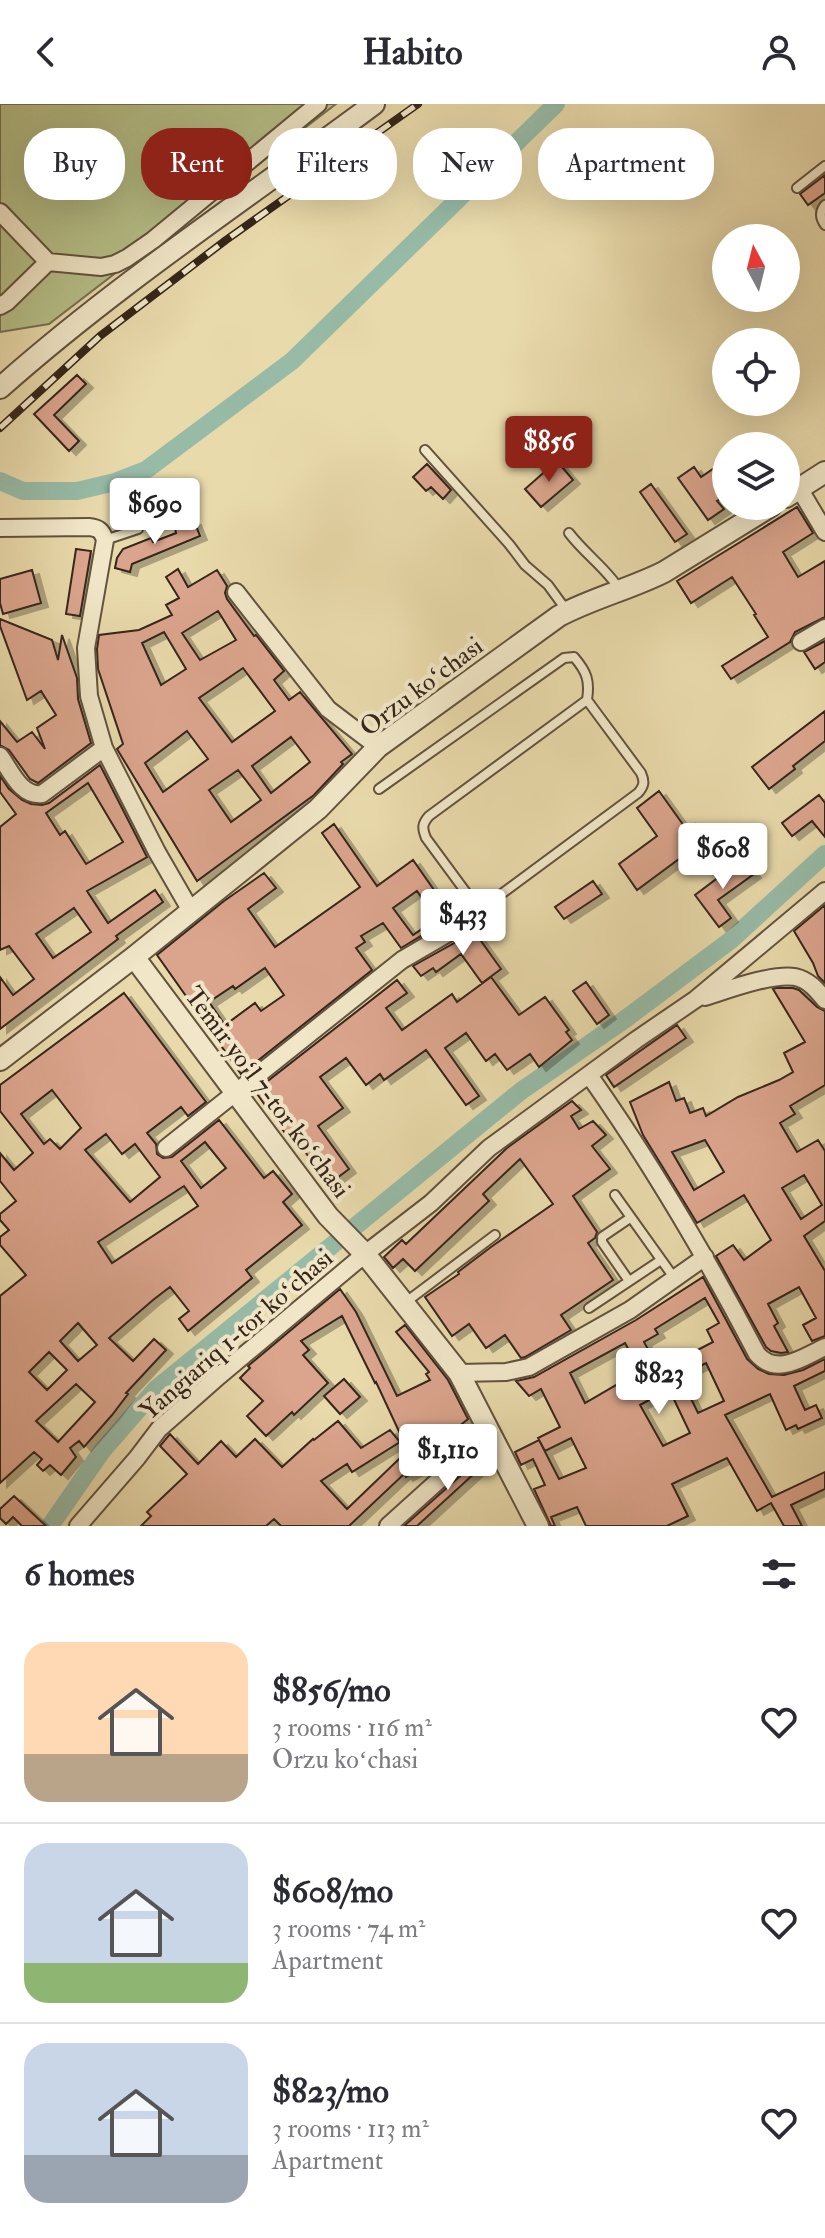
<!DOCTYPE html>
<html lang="en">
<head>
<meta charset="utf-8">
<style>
  body { margin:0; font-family:"IM FELL Double Pica",serif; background:#f7f7f7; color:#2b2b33; height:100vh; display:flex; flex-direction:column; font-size:30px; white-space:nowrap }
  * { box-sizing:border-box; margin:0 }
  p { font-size:26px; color:#7c7c81 }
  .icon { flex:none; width:44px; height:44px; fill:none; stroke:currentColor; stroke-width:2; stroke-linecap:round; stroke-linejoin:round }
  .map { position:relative; height:1422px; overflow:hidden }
  .details { display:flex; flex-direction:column; background:#fff; flex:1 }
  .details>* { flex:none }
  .guide { position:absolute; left:24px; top:24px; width:778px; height:72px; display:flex; gap:16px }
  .needle { width:52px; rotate:353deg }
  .buttons { position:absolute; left:712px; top:120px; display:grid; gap:16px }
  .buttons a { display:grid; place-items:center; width:88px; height:88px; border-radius:50%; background:#fff; box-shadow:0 8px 32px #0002; font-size:40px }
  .price { position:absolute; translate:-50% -68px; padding:0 18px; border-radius:8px; background:#fff; color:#222; font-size:26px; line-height:52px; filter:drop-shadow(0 2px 4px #0008) }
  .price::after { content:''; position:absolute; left:50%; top:48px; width:24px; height:18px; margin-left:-12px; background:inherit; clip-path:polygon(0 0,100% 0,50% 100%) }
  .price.selected { background:#8f2418; color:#fff }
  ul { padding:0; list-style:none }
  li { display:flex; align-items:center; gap:24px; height:200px; padding:0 24px }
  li+li { border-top:2px solid #e1e1e2 }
  li span { display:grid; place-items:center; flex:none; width:224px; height:160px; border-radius:24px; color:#555 }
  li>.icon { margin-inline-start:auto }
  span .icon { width:96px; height:96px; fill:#fffc; stroke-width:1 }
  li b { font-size:34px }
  h2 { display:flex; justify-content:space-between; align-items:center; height:96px; padding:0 24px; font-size:34px }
  .pill { padding:0 28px; border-radius:32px; background:#fff; box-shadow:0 8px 32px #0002; font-size:28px; line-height:72px }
  .pill.selected { background:#8f2418; color:#fff }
  header { display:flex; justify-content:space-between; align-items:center; height:104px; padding:0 24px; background:#fff; font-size:36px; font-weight:700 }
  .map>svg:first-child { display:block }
  .green { fill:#b6c089; stroke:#767252; stroke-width:2 }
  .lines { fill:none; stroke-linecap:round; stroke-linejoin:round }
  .canal { stroke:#97bba7; stroke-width:18 }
  .building { fill:#dba58d; stroke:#35251a; stroke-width:2; fill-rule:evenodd; filter:url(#shadow) }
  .service-casing { stroke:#62523e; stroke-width:12 }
  .minor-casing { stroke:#62523e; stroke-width:20 }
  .tertiary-casing { stroke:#62523e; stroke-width:24 }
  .service { stroke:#f1e7c8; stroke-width:8 }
  .minor { stroke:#f1e7c8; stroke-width:16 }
  .tertiary { stroke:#f1e7c8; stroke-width:20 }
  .rail-casing { stroke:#35251a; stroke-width:8 }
  .rail { stroke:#f1e7c8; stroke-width:5; stroke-dasharray:15; stroke-linecap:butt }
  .labels { text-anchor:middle; stroke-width:8; stroke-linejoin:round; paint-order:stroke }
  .street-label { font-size:26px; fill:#35251a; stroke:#f1e7c8 }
</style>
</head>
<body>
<header><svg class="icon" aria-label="back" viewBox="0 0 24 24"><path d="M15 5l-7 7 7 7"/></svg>Habito<svg class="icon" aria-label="person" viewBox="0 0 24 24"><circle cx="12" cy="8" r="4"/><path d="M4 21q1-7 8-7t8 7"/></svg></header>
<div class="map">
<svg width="825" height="1422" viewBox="0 0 825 1422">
  <defs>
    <filter id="shadow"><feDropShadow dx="7" dy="4" stdDeviation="0" flood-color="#0004"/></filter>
  </defs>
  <rect width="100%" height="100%" fill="#e9daab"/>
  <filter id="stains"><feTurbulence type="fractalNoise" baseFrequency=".0025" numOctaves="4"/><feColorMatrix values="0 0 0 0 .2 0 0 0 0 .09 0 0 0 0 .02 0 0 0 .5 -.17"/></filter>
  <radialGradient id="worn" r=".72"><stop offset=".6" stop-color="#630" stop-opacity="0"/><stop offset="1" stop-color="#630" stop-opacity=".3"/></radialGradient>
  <!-- green -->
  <path class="green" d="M 0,0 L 336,0 L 49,220 L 0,228 Z"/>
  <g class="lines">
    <!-- canal -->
    <path class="canal" d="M 0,377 L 23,387 L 77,387 L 115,378 L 146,366 L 292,257 L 556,0
      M 50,1422 L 102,1347 L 156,1285 L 521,987 L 624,916 L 731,836 L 825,750"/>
  </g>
  <!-- building -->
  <path class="building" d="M 825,71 L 825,89 L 808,101 L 800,90 Z
    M 77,271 L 86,280 L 54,311 L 79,337 L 69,347 L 34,310 Z
    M 726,356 L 726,391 L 717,397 L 724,405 L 708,416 L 678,374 L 694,363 L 701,373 Z
    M 557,357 L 573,376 L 541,403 L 525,385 Z
    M 427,360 L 451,386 L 443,395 L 431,383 L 426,387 L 413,373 Z
    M 651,380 L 687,430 L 675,438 L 640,388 Z
    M 797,403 L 813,429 L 783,448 L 798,473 L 825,457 L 825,513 L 795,528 L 790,538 L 731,575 L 722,562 L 768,533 L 754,511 L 756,510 L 732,473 L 691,499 L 677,477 Z
    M 194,417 L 200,432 L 132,460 L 130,468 L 115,464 L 117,454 L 123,445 L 151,434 L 153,438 L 176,429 L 175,424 Z
    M 76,445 L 91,447 L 80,512 L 66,510 Z
    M 178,465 L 188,483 L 217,466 L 227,482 L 225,489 L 227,495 L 254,532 L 256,531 L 284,567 L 274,576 L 289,596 L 300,588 L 352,650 L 341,658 L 343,660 L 314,691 L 197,777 L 117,645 L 123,640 L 98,565 L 97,545 L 99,531 L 139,526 L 172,511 L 166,501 L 179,494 L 166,473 ZM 218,507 L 236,536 L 200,556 L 182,529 ZM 164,528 L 186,565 L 161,581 L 142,539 ZM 243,564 L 275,607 L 232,638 L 199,594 ZM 187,627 L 208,655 L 163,688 L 145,659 ZM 291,633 L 310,658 L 271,689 L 252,662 ZM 238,666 L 261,696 L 231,718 L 209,686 Z
    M 32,466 L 41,499 L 3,510 L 0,499 L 0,475 Z
    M 0,515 L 52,536 L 58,556 L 62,531 L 77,574 L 78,595 L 91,639 L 38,679 L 30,675 L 9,646 L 0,641 L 0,617 L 17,638 L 32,628 L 45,645 L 37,624 L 56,611 L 41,587 L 27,596 L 0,522 Z
    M 825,537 L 825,558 L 815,565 L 804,548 Z
    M 825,607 L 825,637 L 793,662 L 795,665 L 769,685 L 752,663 Z
    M 100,661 L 147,753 L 87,787 L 108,819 L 155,786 L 163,798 L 116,832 L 118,835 L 0,925 L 0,873 L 13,891 L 34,875 L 9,842 L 0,846 L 0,723 L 16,710 L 0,688 L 0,672 L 9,685 L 22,696 L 31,700 L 42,701 L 49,699 ZM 88,679 L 123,738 L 86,760 L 65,727 L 60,731 L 46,709 ZM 74,804 L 91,828 L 53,854 L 36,830 Z
    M 659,687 L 687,726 L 695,720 L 706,735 L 637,786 L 619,760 L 657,732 L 637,704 Z
    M 819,691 L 825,699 L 825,733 L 812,717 L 792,732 L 782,719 Z
    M 334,720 L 377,782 L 413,756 L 455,816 L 444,818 L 401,844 L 383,819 L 361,832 L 365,838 L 356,844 L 372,866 L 241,970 L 157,851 L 224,797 L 264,769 L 276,784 L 248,805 L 275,843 L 360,783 L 322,729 ZM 417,787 L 436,815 L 413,831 L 393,804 ZM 265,864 L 284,891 L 261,907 L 255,899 L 225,921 L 209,898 L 233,882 L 235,885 Z
    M 743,755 L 754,770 L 718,796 L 731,814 L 719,823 L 695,791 Z
    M 593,777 L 602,790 L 564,815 L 555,803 Z
    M 825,801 L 825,879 L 818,872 L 813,859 L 794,827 Z
    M 471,823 L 501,865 L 482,879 L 461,850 L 436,868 L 433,864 L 421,872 L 413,862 L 456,838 L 461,829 Z
    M 491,873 L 519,911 L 545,893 L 569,926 L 566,928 L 572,936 L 539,963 L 530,950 L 507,966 L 495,950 L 486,957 L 466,929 L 445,944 L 479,992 L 466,1001 L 426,946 L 384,976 L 380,970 L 366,981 L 346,954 L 320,973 L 343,1004 L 318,1022 L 349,1065 L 329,1080 L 294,1033 L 290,1036 L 255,987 L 397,876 L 407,889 L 386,904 L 402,926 L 452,890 L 457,898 Z
    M 586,878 L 609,911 L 597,920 L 573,887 Z
    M 776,884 L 793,884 L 799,886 L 817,903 L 825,907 L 825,981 L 790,1002 L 795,1010 L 780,1019 L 797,1048 L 818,1036 L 825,1047 L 825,1117 L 804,1132 L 825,1167 L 825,1232 L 812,1237 L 803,1221 L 816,1214 L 799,1183 L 768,1200 L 778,1219 L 774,1222 L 788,1248 L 781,1249 L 771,1247 L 766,1243 L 716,1152 L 733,1141 L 744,1156 L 771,1136 L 744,1091 L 697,1119 L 643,1031 L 630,998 L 669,978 L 676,997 L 684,994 L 690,1009 L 703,1004 L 706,1012 L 738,993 L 779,976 L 793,968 L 784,949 L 805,938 L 773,885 ZM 705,1036 L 724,1068 L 694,1086 L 672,1048 ZM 804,1071 L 822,1101 L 801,1115 L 782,1084 Z
    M 124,889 L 206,998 L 188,1012 L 181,1003 L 147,1029 L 156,1040 L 157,1050 L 163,1054 L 172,1053 L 219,1016 L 264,1074 L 273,1067 L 292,1090 L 283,1098 L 302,1121 L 246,1166 L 252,1174 L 188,1227 L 179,1215 L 189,1207 L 170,1183 L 153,1196 L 109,1234 L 133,1257 L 154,1235 L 166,1246 L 126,1289 L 128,1290 L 112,1311 L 84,1343 L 79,1337 L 70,1344 L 76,1353 L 61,1371 L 50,1361 L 43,1367 L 37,1361 L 42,1355 L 34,1348 L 0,1379 L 0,1192 L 26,1171 L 0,1141 L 0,1133 L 9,1126 L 0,1116 L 0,1110 L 16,1097 L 0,1077 L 0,1049 L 14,1066 L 33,1049 L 0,1007 L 0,981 ZM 52,986 L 81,1024 L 60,1045 L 50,1035 L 44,1040 L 21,1010 ZM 106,1030 L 122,1050 L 135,1040 L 160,1073 L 130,1098 L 85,1046 ZM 205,1038 L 226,1064 L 201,1084 L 181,1057 ZM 184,1082 L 198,1102 L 112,1159 L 98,1138 ZM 78,1219 L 97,1241 L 78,1257 L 60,1237 ZM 49,1248 L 67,1266 L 47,1286 L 29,1268 ZM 76,1280 L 95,1298 L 58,1338 L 36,1317 Z
    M 677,921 L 686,934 L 614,983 L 606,971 Z
    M 572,997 L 581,1006 L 571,1012 L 579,1025 L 593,1017 L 606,1031 L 592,1042 L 610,1065 L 573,1092 L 597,1128 L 595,1134 L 588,1139 L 613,1176 L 561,1211 L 571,1226 L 525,1253 L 521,1254 L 505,1231 L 486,1244 L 469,1220 L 452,1232 L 425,1193 L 459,1170 L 458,1168 L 491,1143 L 553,1100 L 520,1055 L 483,1090 L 489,1097 L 415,1167 L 403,1155 L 393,1164 L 384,1153 L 402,1136 L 406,1140 L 507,1044 Z
    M 703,1173 L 747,1255 L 758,1265 L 769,1270 L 784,1271 L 803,1266 L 825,1255 L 825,1267 L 794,1282 L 805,1306 L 816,1301 L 822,1314 L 798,1325 L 796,1321 L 786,1326 L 770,1290 L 725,1311 L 772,1393 L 825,1368 L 825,1385 L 791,1401 L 802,1422 L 784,1422 L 771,1399 L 757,1407 L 727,1354 L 672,1380 L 688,1412 L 667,1422 L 586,1422 L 577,1403 L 551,1413 L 555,1422 L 551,1422 L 534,1385 L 545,1381 L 533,1355 L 521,1361 L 515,1348 L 539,1336 L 559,1375 L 586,1364 L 571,1334 L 545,1347 L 538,1334 L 560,1323 L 541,1285 L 529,1292 L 516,1277 L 534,1273 L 636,1216 ZM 705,1194 L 719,1219 L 707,1226 L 713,1238 L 659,1266 L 644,1238 L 658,1230 L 655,1225 ZM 625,1239 L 640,1267 L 585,1299 L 570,1269 ZM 706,1259 L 724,1297 L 698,1309 L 680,1272 ZM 669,1285 L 690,1329 L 663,1342 L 640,1301 Z
    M 340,1185 L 356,1208 L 397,1292 L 430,1276 L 426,1270 L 429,1268 L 396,1228 L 405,1221 L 448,1276 L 468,1315 L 445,1334 L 447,1337 L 416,1363 L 418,1366 L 406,1373 L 404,1370 L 349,1422 L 281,1422 L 274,1415 L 266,1422 L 141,1422 L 151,1412 L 147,1408 L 187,1370 L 160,1342 L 170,1330 L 198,1360 L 221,1337 L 236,1353 L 255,1335 L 282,1363 L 313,1335 L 314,1336 L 338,1317 L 361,1344 L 390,1326 L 400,1338 L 352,1368 L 347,1360 L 321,1377 L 347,1405 L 423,1332 L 418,1326 L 403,1336 L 376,1278 L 375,1279 L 342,1212 L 301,1237 L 309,1246 L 303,1251 L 328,1279 L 294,1311 L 292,1308 L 266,1332 L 247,1312 L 263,1297 L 240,1274 L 250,1264 L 248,1262 Z
    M 344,1275 L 360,1293 L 340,1310 L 324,1292 Z
    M 486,1349 L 489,1356 L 417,1422 L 404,1422 Z
    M 14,1392 L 46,1422 L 22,1422 L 13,1413 L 6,1420 L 0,1414 L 0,1405 Z"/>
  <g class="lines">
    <!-- service casing -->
    <g class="service-casing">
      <path id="service" d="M 797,84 L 825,62
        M 825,101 C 819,108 820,114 825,121
        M 425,346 L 509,440 L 525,461 L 548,481 L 567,507
        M 569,429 C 585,450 606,464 620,486
        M 105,436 L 138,425
        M 379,685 L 564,554 L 574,553 C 587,568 590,577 587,596
        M 450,828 L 638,689 C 644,682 645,678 641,669 L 587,596 L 429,712 C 422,720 422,724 426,734 L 479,806
        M 615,1091 L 675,1175
        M 629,1177 L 602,1138 L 602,1133 L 630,1114
        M 406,1198 L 495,1131
        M 589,1204 L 661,1156"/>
    </g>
    <!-- minor casing -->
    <g class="minor-casing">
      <path id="minor" d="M 0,108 L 48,158 L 101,163 L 115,160 L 127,154 L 153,136 L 318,0
        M 0,202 L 7,198 L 48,158
        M 799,384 L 825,428
        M 0,424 L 89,423 C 99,424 102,427 105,436 L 86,544 L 89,592 L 104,644 L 157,748 L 191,807
        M 236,488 L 328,605 L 378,643
        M 801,538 L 825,524
        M 0,652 C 11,667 21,693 42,690 L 104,644
        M 705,893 C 727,886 773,869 795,873 C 809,876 817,886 825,896
        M 589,971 C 653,1062 706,1152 757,1250 C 777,1273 803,1253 825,1243
        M 166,1044 L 402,856 L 450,828
        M 459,1269 L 506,1268 L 529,1263 L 630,1206 L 705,1153
        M 78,1422 L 137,1354 L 159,1325 L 219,1272 L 365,1150 L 431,1099 L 489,1044 L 636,936 L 696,895 L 825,787
        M 388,1422 L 489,1331"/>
    </g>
    <!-- tertiary casing -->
    <g class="tertiary-casing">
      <path id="tertiary" d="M 0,284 C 117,180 249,93 374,0
        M 786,393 L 825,368
        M 134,853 L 328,1112 L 365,1150 L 459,1269 L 538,1422
        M 0,956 L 134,853 L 318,705 L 378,643 L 559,512 C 593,494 630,485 664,468 L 771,402"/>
    </g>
    <!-- service -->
    <use href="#service" class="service"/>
    <!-- minor -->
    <use href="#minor" class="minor"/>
    <!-- tertiary -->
    <use href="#tertiary" class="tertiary"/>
    <!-- rail casing -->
    <g class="rail-casing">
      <path id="rail" d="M 0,324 L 100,232 L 226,136 L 418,0"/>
    </g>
    <!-- rail -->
    <use href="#rail" class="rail"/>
  </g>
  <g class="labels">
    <!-- street labels -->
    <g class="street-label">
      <text transform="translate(421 582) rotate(-37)" y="9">Orzu koʻchasi</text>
      <text transform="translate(268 988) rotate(53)" y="9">Temir yoʻl 7-tor koʻchasi</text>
      <text transform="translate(236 1230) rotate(-41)" y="9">Yangiariq 1-tor koʻchasi</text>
    </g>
  </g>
  <rect width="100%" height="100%" filter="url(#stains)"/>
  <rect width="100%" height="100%" fill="url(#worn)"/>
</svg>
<div class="buttons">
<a><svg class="needle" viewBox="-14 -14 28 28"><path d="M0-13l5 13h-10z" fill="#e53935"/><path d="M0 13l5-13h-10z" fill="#7c7c81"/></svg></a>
<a><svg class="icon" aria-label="locate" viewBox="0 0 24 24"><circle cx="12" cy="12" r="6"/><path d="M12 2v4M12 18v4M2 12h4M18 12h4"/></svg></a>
<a><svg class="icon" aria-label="layers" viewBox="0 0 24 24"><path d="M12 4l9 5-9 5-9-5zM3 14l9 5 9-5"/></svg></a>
</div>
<b class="price selected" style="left:549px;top:380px">$856</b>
<b class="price" style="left:155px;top:442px">$690</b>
<b class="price" style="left:723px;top:787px">$608</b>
<b class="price" style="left:463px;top:853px">$433</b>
<b class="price" style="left:659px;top:1312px">$823</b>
<b class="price" style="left:448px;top:1388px">$1,110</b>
<div class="guide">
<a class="pill">Buy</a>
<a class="pill selected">Rent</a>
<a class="pill">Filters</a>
<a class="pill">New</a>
<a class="pill">Apartment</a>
</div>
</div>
<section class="details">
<h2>6 homes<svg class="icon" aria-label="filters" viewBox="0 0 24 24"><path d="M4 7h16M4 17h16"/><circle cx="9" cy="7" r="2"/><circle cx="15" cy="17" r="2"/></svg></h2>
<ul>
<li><span style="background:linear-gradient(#ffd9b3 70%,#b9a48a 0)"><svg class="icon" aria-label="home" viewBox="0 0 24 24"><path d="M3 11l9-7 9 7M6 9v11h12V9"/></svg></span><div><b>$856/mo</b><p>3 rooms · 116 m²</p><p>Orzu koʻchasi</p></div><svg class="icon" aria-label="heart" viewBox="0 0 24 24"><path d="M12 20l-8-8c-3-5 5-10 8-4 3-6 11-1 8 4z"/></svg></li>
<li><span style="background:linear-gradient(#c9d6e8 75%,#8fb573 0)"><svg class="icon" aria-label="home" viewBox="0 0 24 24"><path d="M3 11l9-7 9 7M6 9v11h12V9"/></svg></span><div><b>$608/mo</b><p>3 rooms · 74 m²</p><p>Apartment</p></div><svg class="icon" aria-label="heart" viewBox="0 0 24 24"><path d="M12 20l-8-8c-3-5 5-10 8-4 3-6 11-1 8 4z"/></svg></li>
<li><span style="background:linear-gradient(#c9d6e8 70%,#9aa5b1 0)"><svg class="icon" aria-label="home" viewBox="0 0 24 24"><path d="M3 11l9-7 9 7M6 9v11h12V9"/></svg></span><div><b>$823/mo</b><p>3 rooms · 113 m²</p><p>Apartment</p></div><svg class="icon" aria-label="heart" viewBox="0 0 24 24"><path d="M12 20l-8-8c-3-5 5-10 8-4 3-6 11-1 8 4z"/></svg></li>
</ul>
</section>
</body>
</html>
